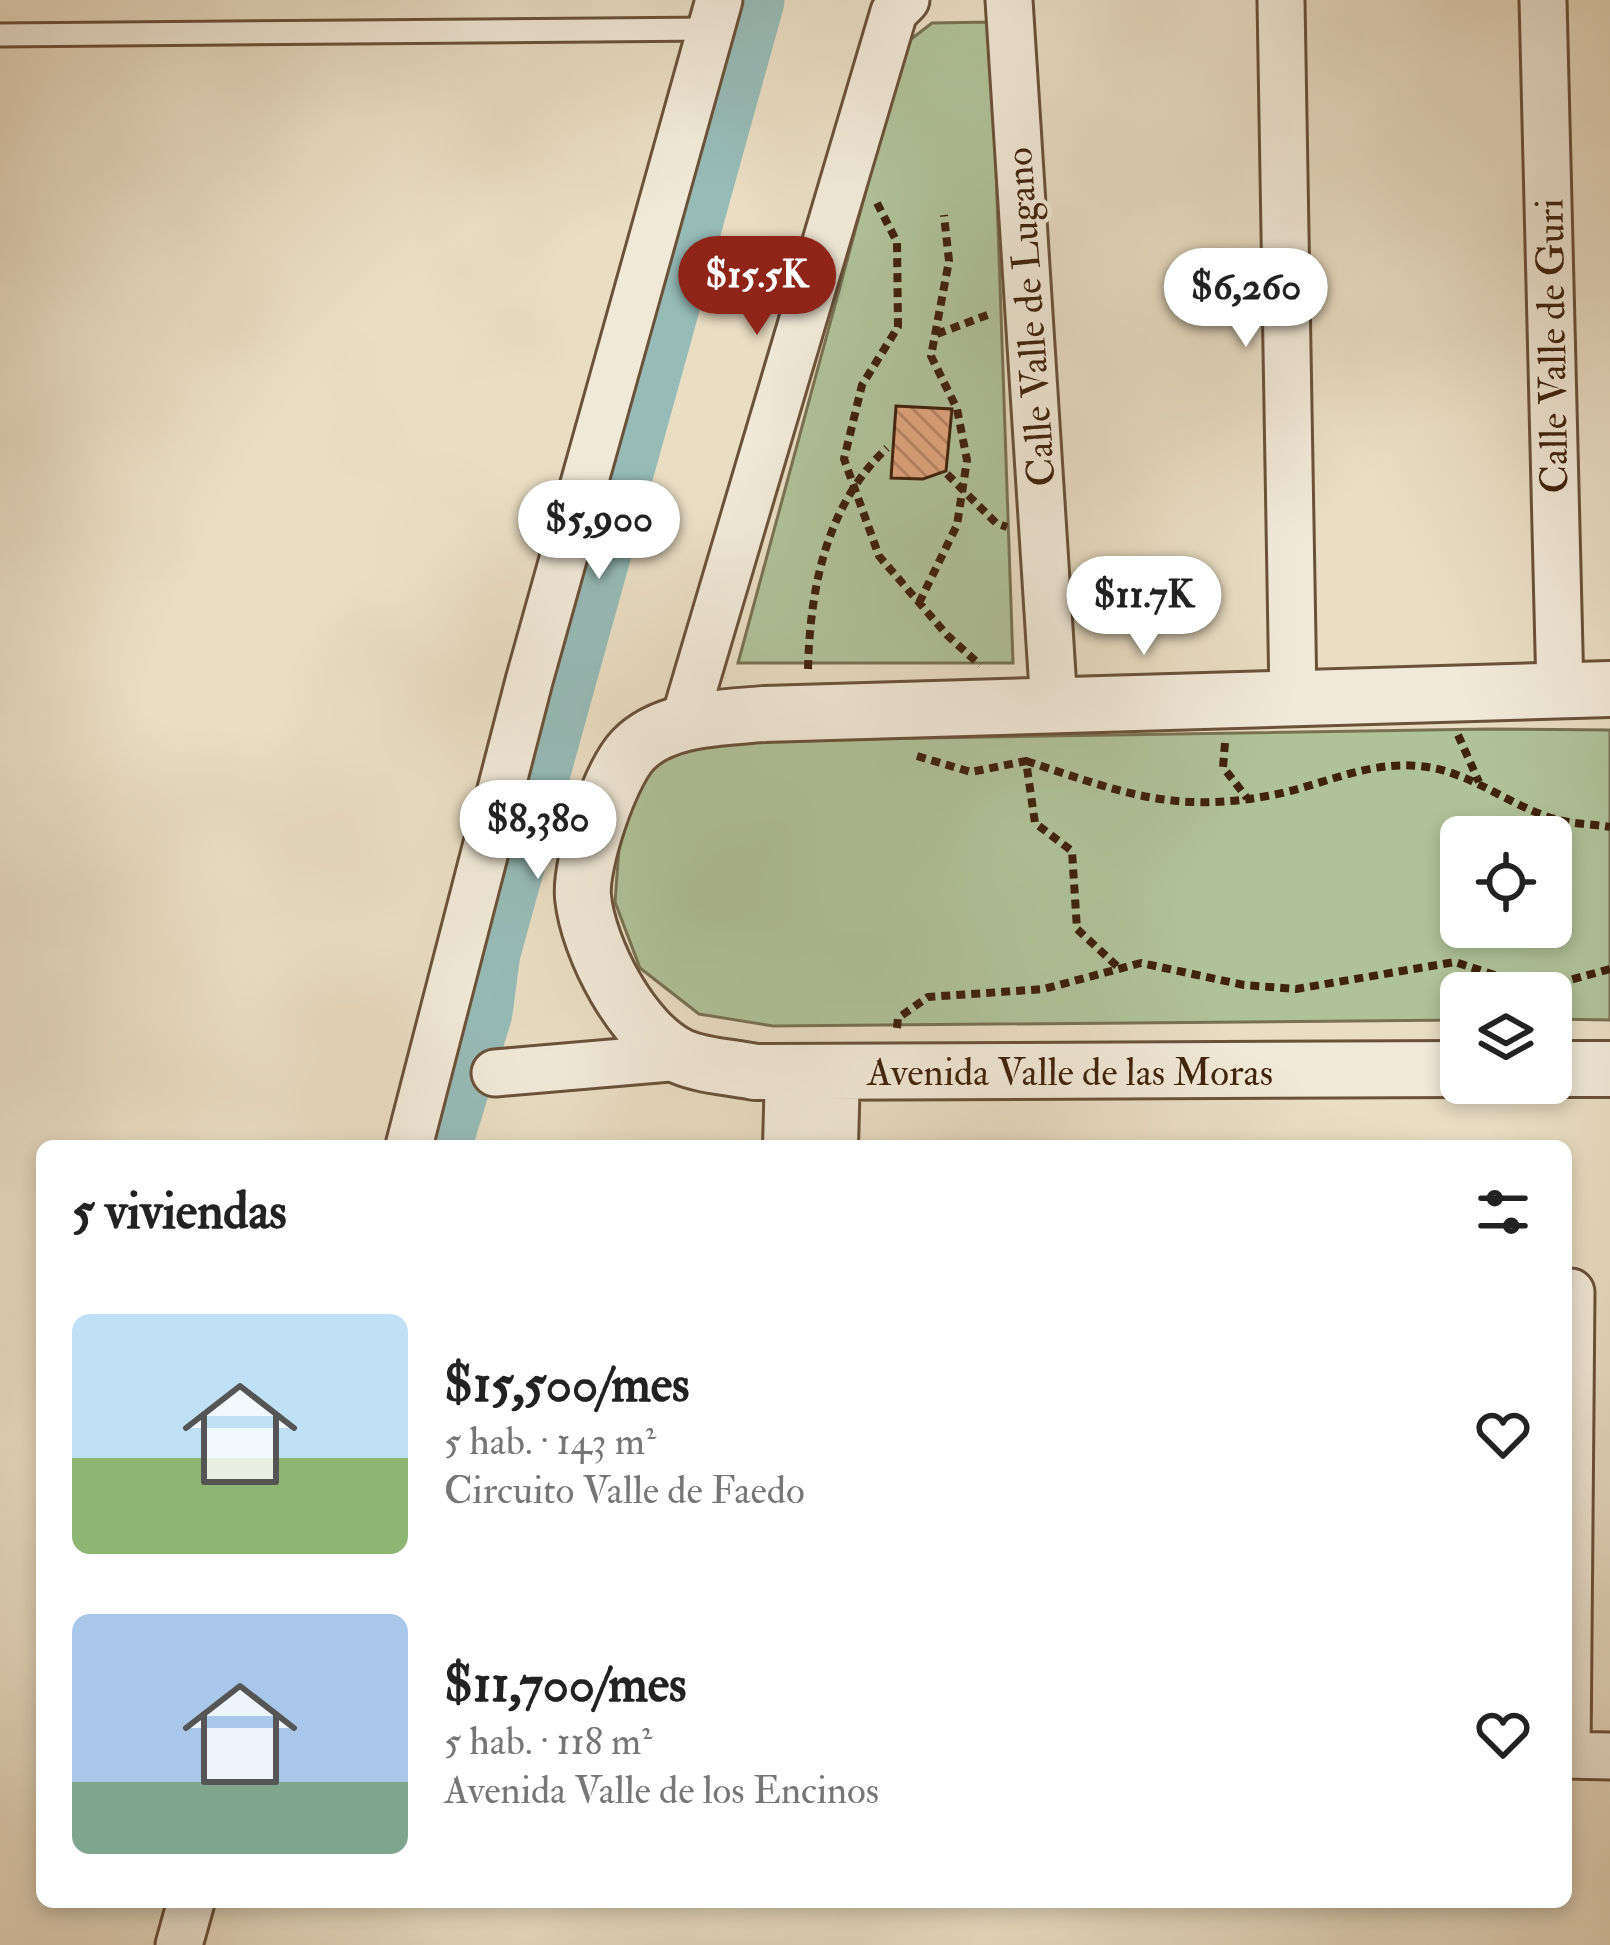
<!DOCTYPE html>
<html lang="es">
<head>
<meta charset="utf-8">
<style>
  body { margin:0; font-family:"IM FELL Double Pica",serif; background:#f2f2f2; color:#222; height:100vh; display:flex; flex-direction:column; font-size:45px; white-space:nowrap }
  * { box-sizing:border-box; margin:0 }
  p { font-size:39px; color:#767676 }
  .icon { flex:none; width:66px; height:66px; fill:none; stroke:currentColor; stroke-width:2; stroke-linecap:round; stroke-linejoin:round }
  .map { position:relative; flex:1; overflow:hidden }
  .details { position:absolute; left:36px; top:1140px; width:1536px; height:768px; display:flex; flex-direction:column; background:#fff; border-radius:18px; box-shadow:0 6px 18px #0003 }
  .details>* { flex:none }
  .fabs { position:absolute; left:1440px; top:816px; display:grid; gap:24px }
  .fabs a { display:grid; place-items:center; width:132px; height:132px; border-radius:18px; background:#fff; box-shadow:0 6px 18px #0003; font-size:60px }
  .price { position:absolute; translate:-50% -102px; padding:0 27px; border-radius:42px; background:#fff; color:#222; font-size:39px; line-height:78px; filter:drop-shadow(0 3px 6px #0008) }
  .price::after { content:''; position:absolute; left:50%; top:72px; width:36px; height:27px; margin-left:-18px; background:inherit; clip-path:polygon(0 0,100% 0,50% 100%) }
  .price.selected { background:#8f2418; color:#fff }
  ul { padding:0; list-style:none }
  li { display:flex; align-items:center; gap:36px; height:300px; padding:0 36px }
  li span { display:grid; place-items:center; flex:none; width:336px; height:240px; border-radius:18px; color:#555 }
  li>.icon { margin-inline-start:auto }
  span .icon { width:144px; height:144px; fill:#fffc; stroke-width:1 }
  li b { font-size:51px }
  h2 { display:flex; justify-content:space-between; align-items:center; height:144px; padding:0 36px; font-size:51px }
  .map>svg:first-child { display:block }
  .green { fill:#b0c299; stroke:#787253; stroke-width:3; fill-rule:evenodd }
  .lines { fill:none; stroke-linecap:round; stroke-linejoin:round }
  .river { stroke:#97bbb7; stroke-width:69 }
  .building { fill:url(#building-back-hatch); stroke:#40230d; stroke-width:3 }
  .service-casing { stroke:#6a523a; stroke-width:27 }
  .minor-casing { stroke:#6a523a; stroke-width:51 }
  .tertiary-casing { stroke:#6a523a; stroke-width:60 }
  .path { stroke:#40230d; stroke-width:8; stroke-dasharray:9 6; stroke-linecap:butt }
  .service { stroke:#f1e9d8; stroke-width:21 }
  .minor { stroke:#f1e9d8; stroke-width:45 }
  .tertiary { stroke:#f1e9d8; stroke-width:54 }
  .labels { text-anchor:middle; stroke-width:9; stroke-linejoin:round; paint-order:stroke }
  .street-label { font-size:39px; fill:#40230d; stroke:#f1e9d8 }
</style>
</head>
<body>
<div class="map">
<svg width="1610" height="1945" viewBox="0 0 1610 1945">
  <defs>
    <pattern id="building-back-hatch" width="6" height="6" patternUnits="userSpaceOnUse" patternTransform="scale(3)"><rect width="6" height="6" fill="#dfa47e"/><path d="M-1 5l2 2M0 0l6 6M5-1l2 2" fill="none" stroke="#b68566"/></pattern>
  </defs>
  <rect width="100%" height="100%" fill="#e9ddc3"/>
  <filter id="stains"><feTurbulence type="fractalNoise" baseFrequency=".00167" numOctaves="4"/><feColorMatrix values="0 0 0 0 .2 0 0 0 0 .09 0 0 0 0 .02 0 0 0 .5 -.17"/></filter>
  <radialGradient id="worn" r=".72"><stop offset=".6" stop-color="#630" stop-opacity="0"/><stop offset="1" stop-color="#630" stop-opacity=".3"/></radialGradient>
  <!-- green -->
  <path class="green" d="M 991,22 L 1013,663 L 738,663 L 906,43 L 932,23 Z
    M 1487,729 L 1610,730 L 1610,1020 L 1551,1019 L 1551,993 L 1461,993 L 1461,1020 L 773,1026 L 699,1014 L 640,968 L 615,902 L 622,808 L 674,742 ZM 1461,837 L 1551,837 L 1551,927 L 1461,927 Z"/>
  <g class="lines">
    <!-- river -->
    <path class="river" d="M 437,1146 L 478,1012 L 486,952 L 750,0"/>
  </g>
  <!-- building -->
  <path class="building" d="M 896,406 L 952,409 L 946,471 L 923,479 L 891,478 Z"/>
  <g class="lines">
    <!-- service casing -->
    <g class="service-casing">
      <path id="service" d="M 0,35 L 711,29"/>
    </g>
    <!-- minor casing -->
    <g class="minor-casing">
      <path id="minor" d="M 1009,0 L 1054,706
        M 1281,0 L 1293,698
        M 1543,0 L 1560,691
        M 684,721 L 894,12 L 906,0
        M 495,1073 L 681,1057
        M 409,1146 L 529,681 L 719,0
        M 1566,1755 L 1610,1756
        M 1567,1755 L 1571,1292
        M 179,1945 L 191,1902"/>
    </g>
    <!-- tertiary casing -->
    <g class="tertiary-casing">
      <path id="tertiary" d="M 1461,1069 L 755,1072 C 732,1067 703,1066 682,1057 C 632,1035 588,948 583,897 C 580,864 610,774 633,750 C 665,717 722,718 764,714 L 1610,689
        M 1551,1069 L 1610,1069
        M 791,1146 L 793,1072
        M 830,1146 L 832,1072"/>
    </g>
    <!-- path -->
    <path class="path" d="M 877,203 L 897,242 L 898,327 L 862,385 L 844,459 L 879,556 L 947,635 L 980,665
      M 937,334 L 990,314
      M 947,474 L 996,523 L 1007,527
      M 919,603 L 957,525 L 967,460 L 957,409 L 931,356 L 949,261 L 944,215
      M 808,669 C 810,589 826,505 887,448
      M 1458,735 L 1479,782
      M 1225,743 L 1223,767 L 1247,798
      M 917,756 L 971,772 L 1026,761 L 1035,823 L 1072,851 L 1077,929 L 1119,968
      M 1026,761 C 1116,790 1170,814 1267,796 C 1319,787 1365,761 1419,766 C 1469,770 1509,806 1555,819 C 1572,824 1592,824 1610,827
      M 897,1028 L 898,1018 L 928,997 L 1044,989 L 1141,963 L 1244,985 L 1296,989 L 1455,962 L 1537,989 L 1610,969"/>
    <!-- service -->
    <use href="#service" class="service"/>
    <!-- minor -->
    <use href="#minor" class="minor"/>
    <!-- tertiary -->
    <use href="#tertiary" class="tertiary"/>
  </g>
  <g class="labels">
    <!-- street labels -->
    <g class="street-label">
      <text transform="translate(1029 317) rotate(-94)" y="14">Calle Valle de Lugano</text>
      <text transform="translate(1551 346) rotate(-91)" y="14">Calle Valle de Guri</text>
      <text x="1070" y="1085">Avenida Valle de las Moras</text>
    </g>
  </g>
  <rect width="100%" height="100%" filter="url(#stains)"/>
  <rect width="100%" height="100%" fill="url(#worn)"/>
</svg>
<div class="fabs">
<a><svg class="icon" aria-label="locate" viewBox="0 0 24 24"><circle cx="12" cy="12" r="6"/><path d="M12 2v4M12 18v4M2 12h4M18 12h4"/></svg></a>
<a><svg class="icon" aria-label="layers" viewBox="0 0 24 24"><path d="M12 4l9 5-9 5-9-5zM3 14l9 5 9-5"/></svg></a>
</div>
<b class="price selected" style="left:757px;top:338px">$15.5K</b>
<b class="price" style="left:1246px;top:350px">$6,260</b>
<b class="price" style="left:599px;top:582px">$5,900</b>
<b class="price" style="left:1144px;top:658px">$11.7K</b>
<b class="price" style="left:538px;top:882px">$8,380</b>
<section class="details">
<h2>5 viviendas<svg class="icon" aria-label="filters" viewBox="0 0 24 24"><path d="M4 7h16M4 17h16"/><circle cx="9" cy="7" r="2"/><circle cx="15" cy="17" r="2"/></svg></h2>
<ul>
<li><span style="background:linear-gradient(#bfe0f5 60%,#8fb573 0)"><svg class="icon" aria-label="home" viewBox="0 0 24 24"><path d="M3 11l9-7 9 7M6 9v11h12V9"/></svg></span><div><b>$15,500/mes</b><p>5 hab. · 143 m²</p><p>Circuito Valle de Faedo</p></div><svg class="icon" aria-label="heart" viewBox="0 0 24 24"><path d="M12 20l-8-8c-3-5 5-10 8-4 3-6 11-1 8 4z"/></svg></li>
<li><span style="background:linear-gradient(#a9c7e8 70%,#7fa58c 0)"><svg class="icon" aria-label="home" viewBox="0 0 24 24"><path d="M3 11l9-7 9 7M6 9v11h12V9"/></svg></span><div><b>$11,700/mes</b><p>5 hab. · 118 m²</p><p>Avenida Valle de los Encinos</p></div><svg class="icon" aria-label="heart" viewBox="0 0 24 24"><path d="M12 20l-8-8c-3-5 5-10 8-4 3-6 11-1 8 4z"/></svg></li>
</ul>
</section>
</div>
</body>
</html>
